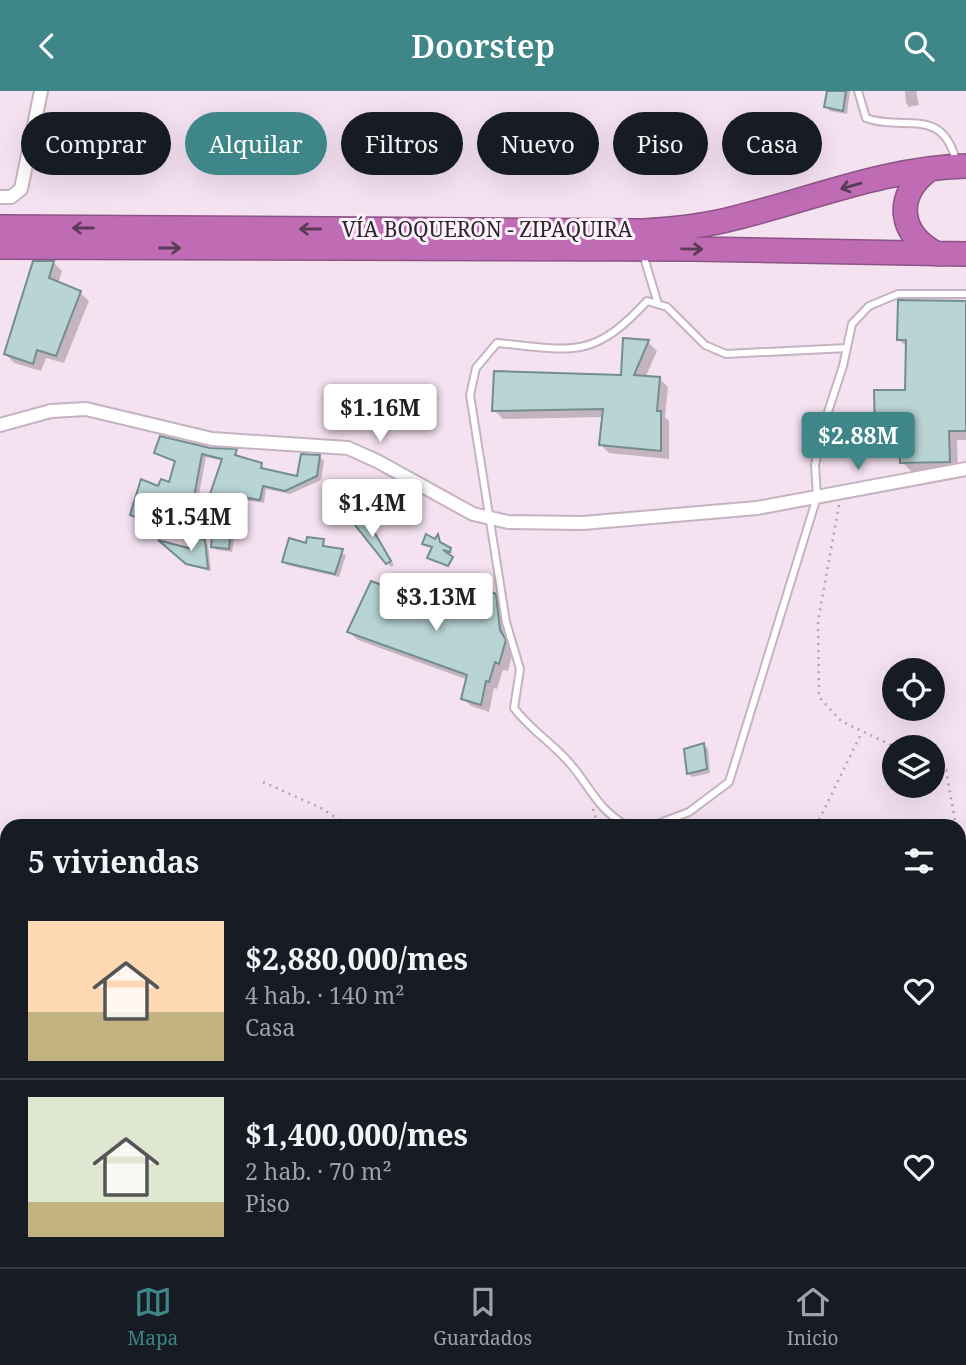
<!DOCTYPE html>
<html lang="es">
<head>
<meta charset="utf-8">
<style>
  body { margin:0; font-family:"Noto Serif",serif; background:#242831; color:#f1f3f6; height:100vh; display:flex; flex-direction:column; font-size:26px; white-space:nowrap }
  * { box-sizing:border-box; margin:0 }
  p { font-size:23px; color:#9ea1a6 }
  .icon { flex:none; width:38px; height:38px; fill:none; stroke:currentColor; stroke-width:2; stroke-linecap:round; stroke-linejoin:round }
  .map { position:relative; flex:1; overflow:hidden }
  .drawer { position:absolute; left:0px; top:728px; width:966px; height:448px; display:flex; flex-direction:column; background:#171b24; border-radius:21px 21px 0 0; box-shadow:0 7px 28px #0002 }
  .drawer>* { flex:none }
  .guide { position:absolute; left:21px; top:21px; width:924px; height:63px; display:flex; gap:14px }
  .tools { position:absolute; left:882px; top:567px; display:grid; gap:14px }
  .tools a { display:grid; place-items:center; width:63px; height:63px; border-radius:50%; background:#171b24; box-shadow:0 7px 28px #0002; font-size:35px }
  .price { position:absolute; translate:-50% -60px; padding:0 16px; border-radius:7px; background:#fff; color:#222; font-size:23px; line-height:46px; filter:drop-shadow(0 2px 4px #0008) }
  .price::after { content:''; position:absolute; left:50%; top:42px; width:21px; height:16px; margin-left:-10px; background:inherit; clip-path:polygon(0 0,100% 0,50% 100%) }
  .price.current { background:#3e8688; color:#fff }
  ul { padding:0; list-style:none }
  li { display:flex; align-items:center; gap:21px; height:175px; padding:0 28px }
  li+li { border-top:2px solid #363941 }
  li span { display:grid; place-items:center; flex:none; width:196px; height:140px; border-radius:0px; color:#555 }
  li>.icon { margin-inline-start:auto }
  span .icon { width:84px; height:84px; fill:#fffc; stroke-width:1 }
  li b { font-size:30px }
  h2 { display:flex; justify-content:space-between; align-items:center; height:84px; padding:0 28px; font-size:30px }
  .tag { padding:0 24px; border-radius:32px; background:#171b24; box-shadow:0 7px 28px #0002; font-size:24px; line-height:63px }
  .tag.current { background:#3e8688; color:#fff }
  header { display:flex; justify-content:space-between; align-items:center; height:91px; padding:0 28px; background:#3e8688; color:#fff; font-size:32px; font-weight:600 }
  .tabs { display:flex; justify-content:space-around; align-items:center; height:98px; border-top:2px solid #363941; background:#171b24; font-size:19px; color:#9ea1a6 }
  .tabs a { display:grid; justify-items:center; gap:4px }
  .tabs .current { color:#3e8688 }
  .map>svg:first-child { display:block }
  .shadow { fill:#0003 }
  .building { fill:#b9d4d4; stroke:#748d8e; stroke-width:2 }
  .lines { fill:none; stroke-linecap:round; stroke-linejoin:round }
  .lane-casing { stroke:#c6b3c2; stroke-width:10 }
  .street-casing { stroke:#c6b3c2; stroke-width:16 }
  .highway-casing { stroke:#8c5485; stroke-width:26 }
  .path { stroke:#b2a3af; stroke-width:2.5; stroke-dasharray:2 5; stroke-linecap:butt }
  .lane { stroke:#fff; stroke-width:6 }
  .street { stroke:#fff; stroke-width:12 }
  .highway { stroke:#bf6cb5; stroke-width:23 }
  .oneway { stroke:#593b55 }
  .labels { text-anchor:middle; stroke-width:6; stroke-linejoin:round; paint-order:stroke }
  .street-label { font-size:21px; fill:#2d262c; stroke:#fdf2fb }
</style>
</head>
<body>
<header><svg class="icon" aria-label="back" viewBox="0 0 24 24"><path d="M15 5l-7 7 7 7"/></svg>Doorstep<svg class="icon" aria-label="search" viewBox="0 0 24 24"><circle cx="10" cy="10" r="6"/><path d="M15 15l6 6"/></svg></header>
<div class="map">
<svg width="966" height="1176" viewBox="0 0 966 1176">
  <rect width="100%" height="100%" fill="#f5e2f1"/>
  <!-- shadow -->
  <path class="shadow" d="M 829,0 L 850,0 L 847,23 L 830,20 L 826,16 Z
    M 905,0 L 916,0 L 919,14 L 909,16 L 906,12 Z
    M 34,172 L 54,172 L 62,180 L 58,193 L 80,202 L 89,210 L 64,272 L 46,267 L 41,280 L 14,272 L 6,263 Z
    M 966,213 L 966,349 L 957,349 L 958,379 L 911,380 L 902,371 L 901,349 L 886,349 L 876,340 L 907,300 L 908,257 L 898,248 Z
    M 648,251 L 657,260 L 645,287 L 659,287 L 668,296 L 665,326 L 669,330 L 669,368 L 609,362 L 600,353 L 603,326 L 503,328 L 494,319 L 623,285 Z
    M 210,358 L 236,360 L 239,367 L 261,373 L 265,380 L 298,388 L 320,366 L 324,370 L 321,389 L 290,403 L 266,398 L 264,412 L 244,409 L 243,420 L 213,416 L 209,412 L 223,370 L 206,366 L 197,414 L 156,410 L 149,432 L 132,423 L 159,397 L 170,393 L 176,372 L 156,361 Z
    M 365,427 L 394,474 L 391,476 L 387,472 Z
    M 231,439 L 235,443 L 232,461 L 217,459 L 212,455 Z
    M 438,446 L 442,454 L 453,462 L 444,461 L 451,466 L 446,475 L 429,467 L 433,457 L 424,452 L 436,451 Z
    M 323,450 L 326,457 L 346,464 L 339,486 L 287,474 L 284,471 L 308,454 Z
    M 204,451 L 208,454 L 211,480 L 191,475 L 163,452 L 193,460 Z
    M 495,504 L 504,513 L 508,549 L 513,559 L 508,580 L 503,579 L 497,598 L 494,597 L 489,621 L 471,615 L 463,607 L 468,589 L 358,549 L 349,541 L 465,527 Z
    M 704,654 L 708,658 L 710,682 L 692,686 L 688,682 Z
    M 599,1169 L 610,1169 L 615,1176 L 599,1176 Z
    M 632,1169 L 680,1169 L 699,1176 L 630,1176 Z"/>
  <!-- building -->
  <path class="building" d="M 827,0 L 846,0 L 843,20 L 824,16 Z
    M 33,170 L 54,170 L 49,187 L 81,200 L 56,265 L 37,259 L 33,273 L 4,263 Z
    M 898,209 L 966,210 L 966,340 L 949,340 L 950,371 L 900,372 L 899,341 L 875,341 L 874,299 L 905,299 L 906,249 L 897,249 Z
    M 623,247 L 649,249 L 634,284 L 660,286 L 657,320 L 661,320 L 661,360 L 599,354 L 603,318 L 492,320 L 494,280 L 621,284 Z
    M 160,345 L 210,357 L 237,358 L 235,364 L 262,372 L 261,377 L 297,385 L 301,363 L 320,364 L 317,385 L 285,400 L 263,395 L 260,409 L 241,406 L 239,417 L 207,412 L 222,368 L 202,363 L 193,411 L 152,407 L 145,429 L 130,424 L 141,388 L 158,395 L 161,388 L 169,391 L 175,370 L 154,362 Z
    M 365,425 L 391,470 L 386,473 L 355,434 Z
    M 213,435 L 231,437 L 229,458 L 211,456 Z
    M 426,443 L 435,448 L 438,443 L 440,451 L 451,457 L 450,461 L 443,459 L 453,466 L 448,475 L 427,467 L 432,456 L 422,453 Z
    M 195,446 L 205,449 L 208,478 L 186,473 L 158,449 L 192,458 Z
    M 307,446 L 324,448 L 323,455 L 343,458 L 335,483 L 282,471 L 289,447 L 306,452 Z
    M 371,490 L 464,525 L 477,495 L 496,503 L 500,539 L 506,549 L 499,573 L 495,571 L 489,591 L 486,590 L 481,614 L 461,608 L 467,584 L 347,541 Z
    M 704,652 L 707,678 L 687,683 L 684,658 Z"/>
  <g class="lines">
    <!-- lane casing -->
    <g class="lane-casing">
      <path id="lane" d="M 858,0 L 866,27 C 903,41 942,14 956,70
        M 643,163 L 658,213
        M 627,735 C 594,716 590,693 565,667 C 548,649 529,637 514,617 L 520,578 L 506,531 L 470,304 L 476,277 L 497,252 C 572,259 592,270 647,210 L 667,216 L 705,254 L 726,263 L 847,257
        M 652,735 L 689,721 L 729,691 L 817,406 L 815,374 L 823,336 L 843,275 L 852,233 L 869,215 L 898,203 L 966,203
        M 0,1053 L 7,1052
        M 242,1169 L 262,1176
        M 130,1176 L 130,1169
        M 615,1176 L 615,1169"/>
    </g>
    <!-- street casing -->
    <g class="street-casing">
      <path id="street" d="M 0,106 L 11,106 L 21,98 L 41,0
        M 0,334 L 51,320 L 86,318 L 212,348 L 348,357 L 377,370 L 473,423 L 508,431 L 583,432 L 757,417 L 966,378"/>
    </g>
    <!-- highway casing -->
    <g class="highway-casing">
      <path id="highway" d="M 930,78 C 894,104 898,143 937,163
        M 0,136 L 644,140 C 675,138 705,135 735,127 C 812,108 886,77 966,75
        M 0,156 L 694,158 L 966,163"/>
    </g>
    <!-- path -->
    <path class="path" d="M 839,414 L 818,530 L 819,606 L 841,630 L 895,656
      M 933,673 L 946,679 L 956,735
      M 263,691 L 321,717 L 349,735
      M 593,718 L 598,735
      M 816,735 L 862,641
      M 959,946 L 966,960"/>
    <!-- lane -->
    <use href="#lane" class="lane"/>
    <!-- street -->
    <use href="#street" class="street"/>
    <!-- highway -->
    <use href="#highway" class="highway"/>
  </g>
  <!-- one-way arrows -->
  <defs><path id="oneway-shaft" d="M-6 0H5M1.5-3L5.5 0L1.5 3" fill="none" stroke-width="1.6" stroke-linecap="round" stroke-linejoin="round" transform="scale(1.75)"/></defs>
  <g class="oneway">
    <use href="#oneway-shaft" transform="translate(851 95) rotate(164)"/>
    <use href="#oneway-shaft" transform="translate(83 137) rotate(-180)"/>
    <use href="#oneway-shaft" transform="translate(310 138) rotate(-180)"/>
    <use href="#oneway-shaft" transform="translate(170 157)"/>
    <use href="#oneway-shaft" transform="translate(692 158) rotate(1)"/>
  </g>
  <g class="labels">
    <!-- street labels -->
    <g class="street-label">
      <text x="487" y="146">VÍA BOQUERON - ZIPAQUIRA</text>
    </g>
  </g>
</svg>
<div class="tools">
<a><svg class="icon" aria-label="locate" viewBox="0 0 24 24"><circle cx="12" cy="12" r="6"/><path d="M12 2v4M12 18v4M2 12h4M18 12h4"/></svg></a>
<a><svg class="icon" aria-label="layers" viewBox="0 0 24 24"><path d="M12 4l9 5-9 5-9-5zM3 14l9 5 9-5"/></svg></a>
</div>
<b class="price" style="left:380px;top:353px">$1.16M</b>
<b class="price current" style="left:858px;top:381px">$2.88M</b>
<b class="price" style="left:372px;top:448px">$1.4M</b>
<b class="price" style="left:191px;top:462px">$1.54M</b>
<b class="price" style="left:436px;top:542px">$3.13M</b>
<div class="guide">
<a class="tag">Comprar</a>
<a class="tag current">Alquilar</a>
<a class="tag">Filtros</a>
<a class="tag">Nuevo</a>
<a class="tag">Piso</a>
<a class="tag">Casa</a>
</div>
<section class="drawer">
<h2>5 viviendas<svg class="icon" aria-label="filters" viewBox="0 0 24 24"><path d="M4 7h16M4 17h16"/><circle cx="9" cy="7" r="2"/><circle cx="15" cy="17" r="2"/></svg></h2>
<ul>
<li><span style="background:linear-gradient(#ffd9b3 65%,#c2b280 0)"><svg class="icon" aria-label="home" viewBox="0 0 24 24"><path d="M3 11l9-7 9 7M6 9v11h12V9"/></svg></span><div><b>$2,880,000/mes</b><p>4 hab. · 140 m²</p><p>Casa</p></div><svg class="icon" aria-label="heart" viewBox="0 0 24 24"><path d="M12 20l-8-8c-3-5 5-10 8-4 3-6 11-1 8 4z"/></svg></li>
<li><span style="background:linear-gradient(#dfe7d0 75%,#c2b280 0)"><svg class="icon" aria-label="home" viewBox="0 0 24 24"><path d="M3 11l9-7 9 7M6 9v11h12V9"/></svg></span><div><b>$1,400,000/mes</b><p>2 hab. · 70 m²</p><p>Piso</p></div><svg class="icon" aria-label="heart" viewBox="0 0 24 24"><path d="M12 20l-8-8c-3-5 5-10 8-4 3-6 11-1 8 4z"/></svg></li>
</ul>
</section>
</div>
<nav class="tabs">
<a class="current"><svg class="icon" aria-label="map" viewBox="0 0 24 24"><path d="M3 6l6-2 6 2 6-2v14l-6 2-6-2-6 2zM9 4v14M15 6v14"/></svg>Mapa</a>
<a><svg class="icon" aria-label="saved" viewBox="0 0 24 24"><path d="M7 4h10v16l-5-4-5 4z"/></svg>Guardados</a>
<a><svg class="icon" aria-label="home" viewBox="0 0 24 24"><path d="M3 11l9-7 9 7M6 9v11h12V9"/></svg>Inicio</a>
</nav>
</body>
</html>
